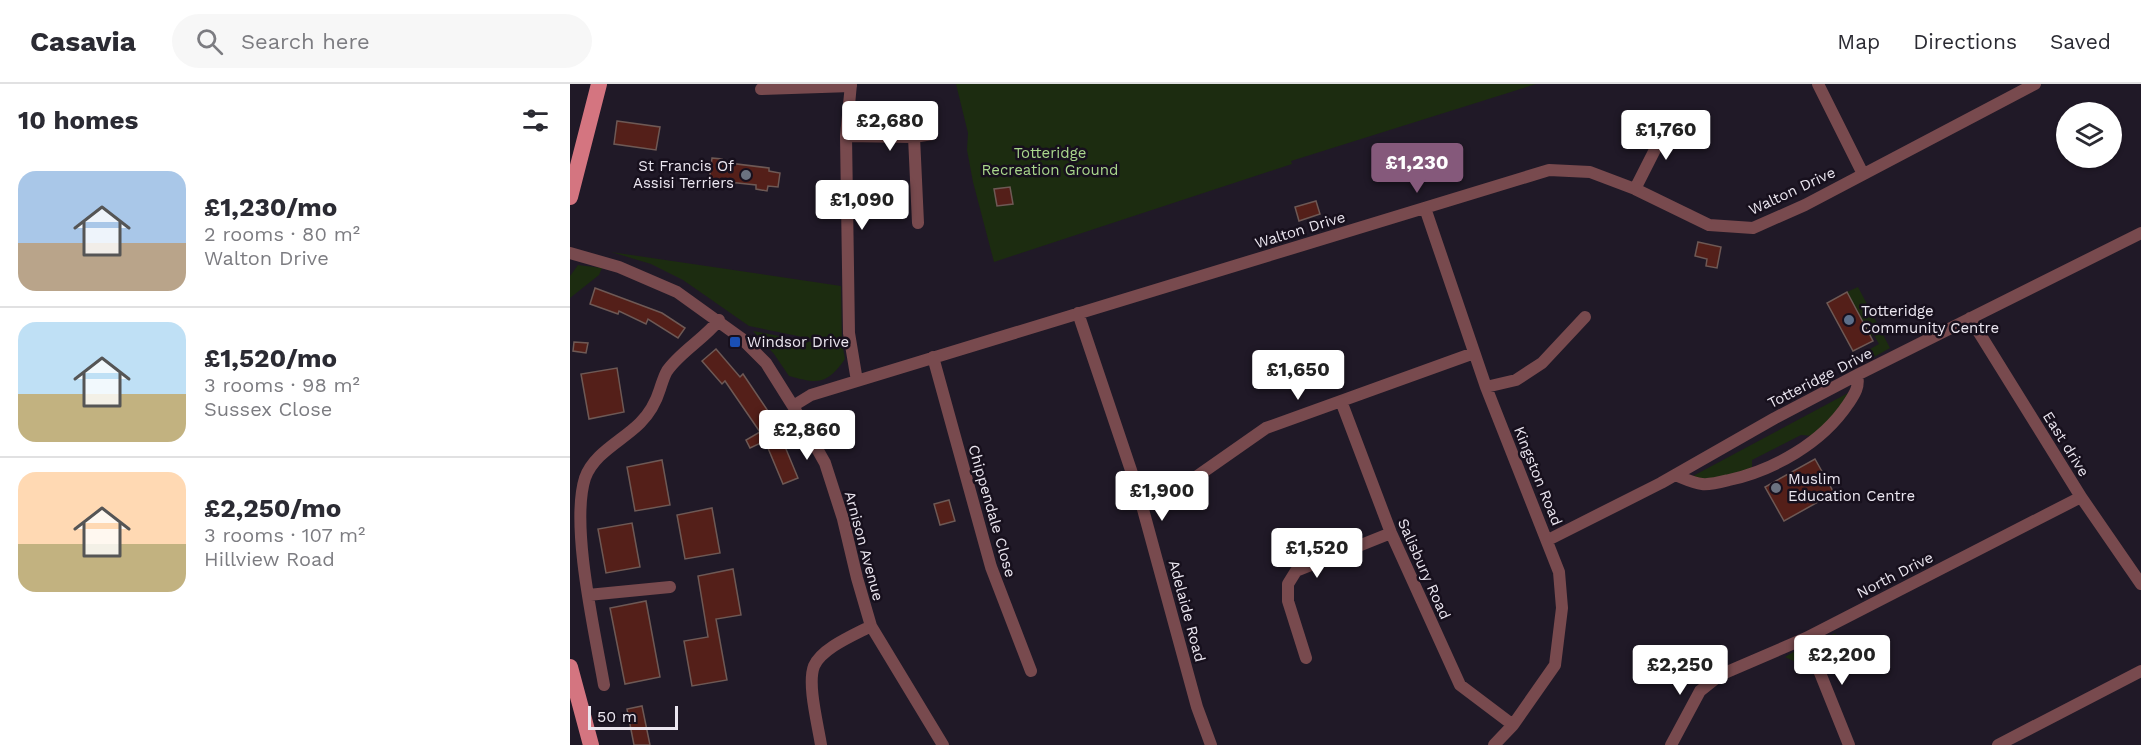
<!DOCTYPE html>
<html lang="en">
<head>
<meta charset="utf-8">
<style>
  body { margin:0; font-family:"Work Sans",sans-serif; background:#f7f7f7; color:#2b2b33; height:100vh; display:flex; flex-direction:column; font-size:22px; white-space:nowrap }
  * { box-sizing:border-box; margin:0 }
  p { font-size:20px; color:#7c7c81 }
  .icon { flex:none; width:33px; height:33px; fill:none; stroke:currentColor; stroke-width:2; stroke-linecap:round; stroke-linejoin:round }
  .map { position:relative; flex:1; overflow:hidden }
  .panel { display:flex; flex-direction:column; background:#fff; width:570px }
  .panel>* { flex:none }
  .fabs { position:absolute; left:1486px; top:18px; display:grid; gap:12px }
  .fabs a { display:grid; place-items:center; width:66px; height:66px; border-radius:50%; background:#fff; box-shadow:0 2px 4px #0004; font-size:30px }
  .scale { position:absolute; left:18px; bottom:15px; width:90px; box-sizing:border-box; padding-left:6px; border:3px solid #ebe6f0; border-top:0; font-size:16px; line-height:21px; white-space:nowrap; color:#ebe6f0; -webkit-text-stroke:4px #17101d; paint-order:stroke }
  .price { position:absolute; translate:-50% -51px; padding:0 14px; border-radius:6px; background:#fff; color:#222; font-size:20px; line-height:39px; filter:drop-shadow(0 2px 3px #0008) }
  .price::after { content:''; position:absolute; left:50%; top:36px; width:18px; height:14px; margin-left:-9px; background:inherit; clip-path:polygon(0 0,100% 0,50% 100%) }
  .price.selected { background:#85597b; color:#fff }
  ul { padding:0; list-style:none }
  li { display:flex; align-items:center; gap:18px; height:150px; padding:0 18px }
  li+li { border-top:2px solid #e1e1e2 }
  li span { display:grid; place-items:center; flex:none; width:168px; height:120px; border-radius:18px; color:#555 }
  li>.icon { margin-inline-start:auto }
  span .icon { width:72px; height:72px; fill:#fffc; stroke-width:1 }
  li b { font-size:26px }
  h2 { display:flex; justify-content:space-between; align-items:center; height:72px; padding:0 18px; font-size:26px }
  header { display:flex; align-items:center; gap:36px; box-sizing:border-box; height:84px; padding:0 30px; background:#fff; border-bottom:2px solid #e1e1e2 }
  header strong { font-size:28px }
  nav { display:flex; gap:33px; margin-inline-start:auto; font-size:21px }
  .search { width:420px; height:54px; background:#f7f7f7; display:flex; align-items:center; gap:15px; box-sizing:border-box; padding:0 21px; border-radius:33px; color:#7c7c81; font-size:22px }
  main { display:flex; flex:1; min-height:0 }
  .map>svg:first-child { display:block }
  .green { fill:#1c2c10 }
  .building { fill:#541f19; stroke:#6e5955; stroke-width:1.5 }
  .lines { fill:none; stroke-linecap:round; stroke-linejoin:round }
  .minor { stroke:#784a4e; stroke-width:12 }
  .primary { stroke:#d47580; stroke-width:16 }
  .worship-dot { fill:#6b7280; stroke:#17101d; stroke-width:2 }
  .service-dot { fill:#5c6f8a; stroke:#17101d; stroke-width:2 }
  .transit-dot { fill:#1a4fb4; stroke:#17101d; stroke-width:2 }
  .labels { text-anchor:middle; stroke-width:5; stroke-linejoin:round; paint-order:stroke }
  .park-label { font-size:15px; fill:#a9d68c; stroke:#17101d }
  .poi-label { font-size:15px; fill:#ebe6f0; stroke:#17101d; text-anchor:start }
  .street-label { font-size:15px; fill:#ebe6f0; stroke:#17101d }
</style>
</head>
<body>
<header>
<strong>Casavia</strong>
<div class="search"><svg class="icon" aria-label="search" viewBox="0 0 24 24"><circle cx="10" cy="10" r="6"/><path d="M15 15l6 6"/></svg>Search here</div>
<nav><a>Map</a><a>Directions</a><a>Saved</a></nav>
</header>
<main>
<section class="panel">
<h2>10 homes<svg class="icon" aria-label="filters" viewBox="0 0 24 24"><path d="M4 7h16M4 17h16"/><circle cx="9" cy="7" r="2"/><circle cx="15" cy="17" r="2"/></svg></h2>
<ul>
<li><span style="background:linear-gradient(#a9c7e8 60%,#b9a48a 0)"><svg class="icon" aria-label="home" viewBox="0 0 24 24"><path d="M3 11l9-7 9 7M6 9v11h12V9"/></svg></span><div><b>£1,230/mo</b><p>2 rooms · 80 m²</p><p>Walton Drive</p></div></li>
<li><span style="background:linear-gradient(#bfe0f5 60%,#c2b280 0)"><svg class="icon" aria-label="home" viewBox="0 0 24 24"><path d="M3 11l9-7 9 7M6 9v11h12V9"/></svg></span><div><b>£1,520/mo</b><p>3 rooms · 98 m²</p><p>Sussex Close</p></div></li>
<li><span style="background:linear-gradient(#ffd9b3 60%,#c2b280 0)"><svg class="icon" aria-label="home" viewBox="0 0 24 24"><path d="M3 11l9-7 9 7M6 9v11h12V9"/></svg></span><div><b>£2,250/mo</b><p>3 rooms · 107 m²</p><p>Hillview Road</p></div></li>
</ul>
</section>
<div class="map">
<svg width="1571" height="661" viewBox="0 0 1571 661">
  <rect width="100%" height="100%" fill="#201927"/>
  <!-- green -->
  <path class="green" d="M 386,0 L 966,0 L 721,77 L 722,80 L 424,178 L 403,98 L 397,66 L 398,49 Z
    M 41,168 L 271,202 L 272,261 L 179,242 L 113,196 L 81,180 Z
    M 8,181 L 32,184 L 29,191 L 0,214 L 0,192 Z
    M 1288,203 L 1320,264 L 1297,277 L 1293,269 L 1309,260 L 1304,251 L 1300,252 L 1277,208 Z
    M 183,247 L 273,264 L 275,275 C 257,301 248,300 219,292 L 204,270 Z
    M 1278,309 L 1281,312 L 1244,352 L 1231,351 L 1182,376 L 1182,383 L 1178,387 L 1129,399 L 1123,392 Z
    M 1266,549 L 1259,568 L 1249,565 L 1251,556 Z
    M 1227,566 C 1238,569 1239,576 1243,586 L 1215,573 Z"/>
  <!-- building -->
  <path class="building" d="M 47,37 L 90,43 L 86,66 L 44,60 Z
    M 142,74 L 152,75 L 151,78 L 199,84 L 199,87 L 210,89 L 208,103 L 198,102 L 197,107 L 186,105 L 186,101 L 149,97 L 149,100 L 139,99 Z
    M 440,103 L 443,120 L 427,122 L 424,105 Z
    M 746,117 L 750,130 L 729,137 L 725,123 Z
    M 1128,158 L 1151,163 L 1147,184 L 1136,182 L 1137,175 L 1125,172 Z
    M 25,204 L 92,229 L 115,244 L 108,254 L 78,235 L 76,240 L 49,227 L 48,230 L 20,220 Z
    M 1277,208 L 1303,257 L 1283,267 L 1257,219 Z
    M 4,258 L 18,259 L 16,269 L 3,267 Z
    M 146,265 L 170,293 L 173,290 L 204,336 L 228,394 L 213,400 L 195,357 L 180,364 L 176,356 L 190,348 L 155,297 L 152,300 L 132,277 Z
    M 47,284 L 54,328 L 19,335 L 11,290 Z
    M 1245,375 L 1264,409 L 1214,437 L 1195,403 Z
    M 92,376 L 100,421 L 65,427 L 57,383 Z
    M 379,416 L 385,437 L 370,441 L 364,420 Z
    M 142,424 L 150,469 L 115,475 L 107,431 Z
    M 62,439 L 70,483 L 36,489 L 28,445 Z
    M 163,485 L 171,531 L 146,535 L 157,596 L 122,602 L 114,557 L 138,553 L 128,492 Z
    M 76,517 L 90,593 L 55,600 L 40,524 Z
    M 72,622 L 80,661 L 64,661 L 57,625 Z"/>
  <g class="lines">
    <!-- minor -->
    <path class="minor" d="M 281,0 L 276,52 L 279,249 L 287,297
      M 1248,0 L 1293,90
      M 191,5 L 281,2
      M 276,52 L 344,53 L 362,50
      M 344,53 L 348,139
      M 1065,105 L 1101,34
      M 855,124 L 916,303 L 989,488 L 992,524 L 985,581 L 943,641 L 924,661
      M 0,169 L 49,183 L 107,208 L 171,254 L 196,279 L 223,322 L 255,379 L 273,435 L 287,494 L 301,542 L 373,661
      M 508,229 L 568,407 L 627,623 L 641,661
      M 1400,234 L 1511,413 L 1571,500
      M 363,273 L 421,483 L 461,587
      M 916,303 L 946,296 L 972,279 L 1015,233
      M 771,317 L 821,449 L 890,601 L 943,641
      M 223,322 L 241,311 L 979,86 L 1020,88 L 1065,105 L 1139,141 L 1183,144 L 1235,121 L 1465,0
      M 1105,391 C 1114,394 1122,399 1132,400 C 1140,401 1151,398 1159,396 C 1204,386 1252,359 1278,320 C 1284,311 1290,303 1287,291
      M 568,407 L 626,393 L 696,344 L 904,269
      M 978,456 L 1091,399 L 1205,334 L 1287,291 L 1571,149
      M 18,511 L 100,503
      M 1236,554 L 1279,661
      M 736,574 L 718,517 L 718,500 L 726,487 L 821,449
      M 34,601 C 25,549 0,441 15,394 C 24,369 52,357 70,339 C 80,329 86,318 90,305 C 92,299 94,292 97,287 C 110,268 134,255 149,236
      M 251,661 C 248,641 237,600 244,582 C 252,564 284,551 301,542
      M 1101,661 L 1130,607 L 1150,591 L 1236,554 L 1511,413
      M 1428,661 L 1571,587"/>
    <!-- primary -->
    <path class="primary" d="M 0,113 L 29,0
      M 0,583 L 21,661"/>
  </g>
  <!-- markers -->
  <g class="worship-dot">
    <circle cx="176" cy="91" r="6"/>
    <circle cx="1206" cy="404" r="6"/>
  </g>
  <circle class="service-dot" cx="1279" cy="236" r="6"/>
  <rect class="transit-dot" x="159" y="252" width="12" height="12" rx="3"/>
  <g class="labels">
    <!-- park labels -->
    <g class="park-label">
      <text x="480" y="74">Totteridge<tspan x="480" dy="17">Recreation Ground</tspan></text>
    </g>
    <!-- poi labels -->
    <g class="poi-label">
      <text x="164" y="87" text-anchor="end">St Francis Of<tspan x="164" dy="17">Assisi Terriers</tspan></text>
      <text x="1291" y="232">Totteridge<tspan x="1291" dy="17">Community Centre</tspan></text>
      <text x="177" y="263">Windsor Drive</text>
      <text x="1218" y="400">Muslim<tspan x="1218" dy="17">Education Centre</tspan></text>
    </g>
    <!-- street labels -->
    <g class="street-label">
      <text transform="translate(1222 107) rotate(-25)" y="5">Walton Drive</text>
      <text transform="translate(730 146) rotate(-17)" y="5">Walton Drive</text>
      <text transform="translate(1250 294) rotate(-27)" y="5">Totteridge Drive</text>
      <text transform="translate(1496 360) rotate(58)" y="5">East drive</text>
      <text transform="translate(968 392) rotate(68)" y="5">Kingston Road</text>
      <text transform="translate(422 427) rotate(74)" y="5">Chippendale Close</text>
      <text transform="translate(294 462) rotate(75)" y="5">Arnison Avenue</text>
      <text transform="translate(854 485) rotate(66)" y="5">Salisbury Road</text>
      <text transform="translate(1325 491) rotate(-27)" y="5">North Drive</text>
      <text transform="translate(617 527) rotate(75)" y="5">Adelaide Road</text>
    </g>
  </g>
</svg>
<div class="fabs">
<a><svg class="icon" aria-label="layers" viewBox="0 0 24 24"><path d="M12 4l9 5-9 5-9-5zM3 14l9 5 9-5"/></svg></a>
</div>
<div class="scale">50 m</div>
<b class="price" style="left:320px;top:68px">£2,680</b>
<b class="price" style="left:1096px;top:77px">£1,760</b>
<b class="price selected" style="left:847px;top:110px">£1,230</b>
<b class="price" style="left:292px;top:147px">£1,090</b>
<b class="price" style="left:728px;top:317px">£1,650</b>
<b class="price" style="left:237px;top:377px">£2,860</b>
<b class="price" style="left:592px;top:438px">£1,900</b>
<b class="price" style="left:747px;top:495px">£1,520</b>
<b class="price" style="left:1272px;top:602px">£2,200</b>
<b class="price" style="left:1110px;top:612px">£2,250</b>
</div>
</main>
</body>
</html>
